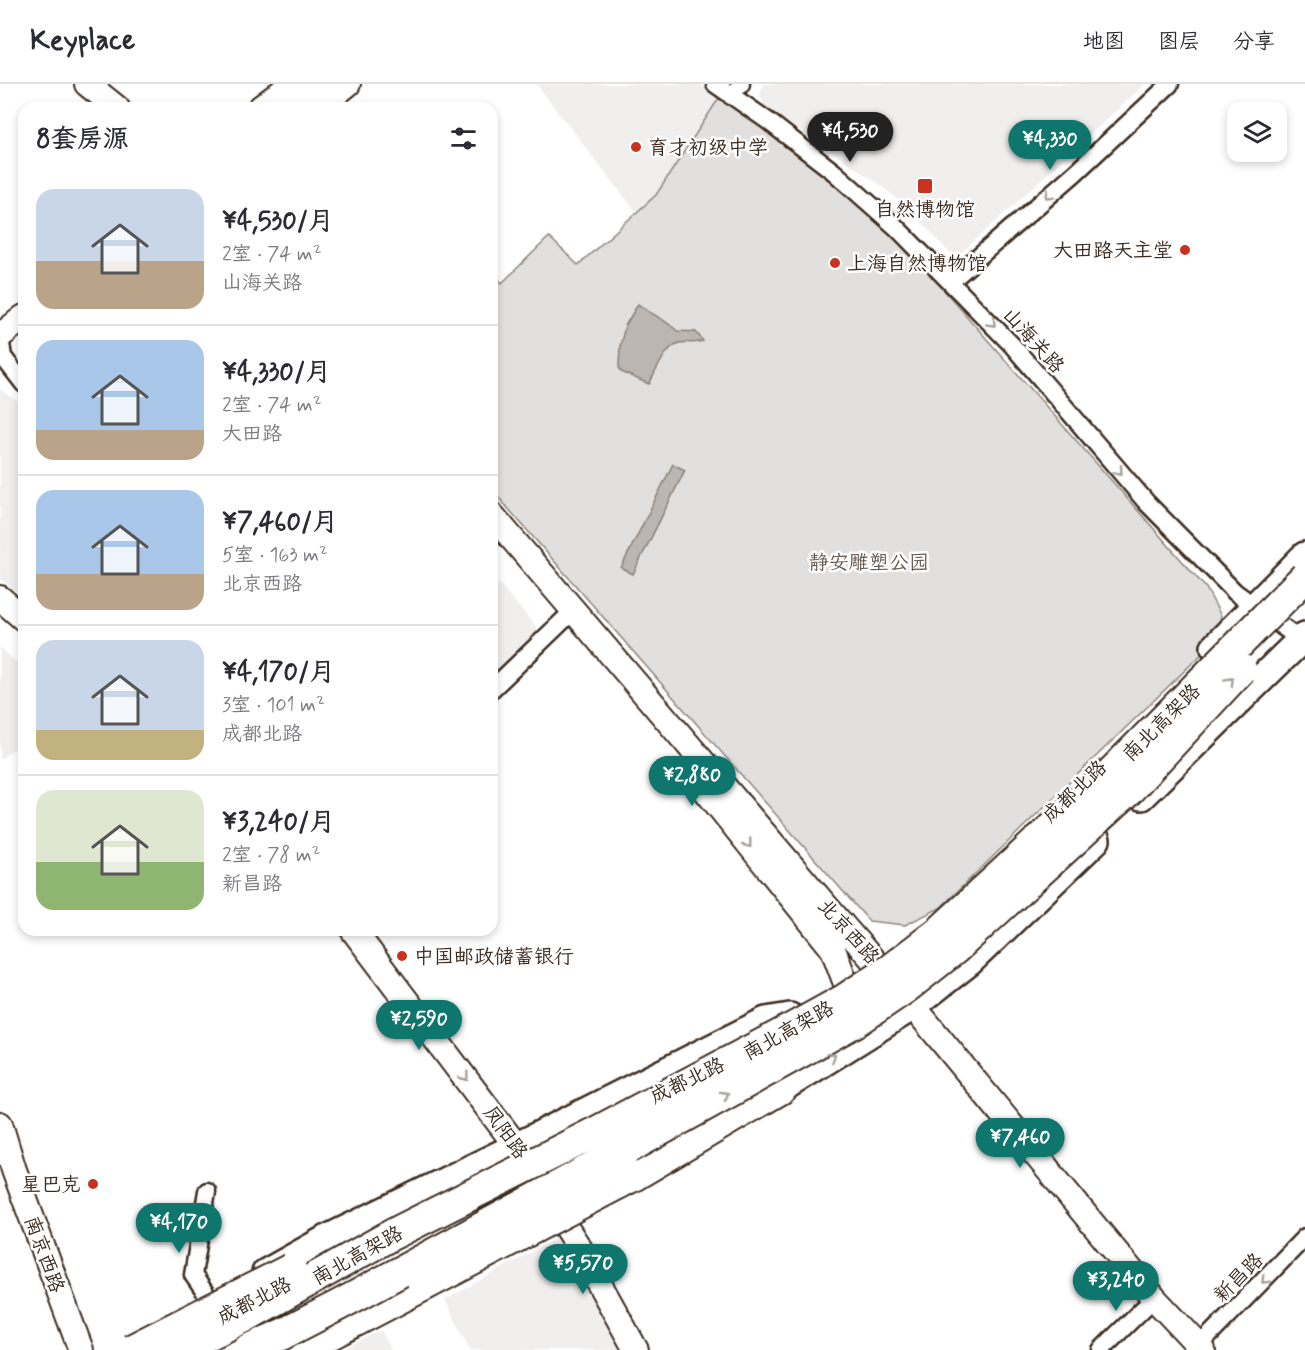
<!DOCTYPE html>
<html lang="zh">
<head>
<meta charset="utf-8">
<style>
  body { margin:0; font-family:Mynerve,"LXGW WenKai TC",sans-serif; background:#f2f2f3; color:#2b2b33; height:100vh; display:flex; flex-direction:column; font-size:22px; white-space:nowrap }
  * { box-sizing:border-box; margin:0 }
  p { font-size:20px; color:#7c7c81 }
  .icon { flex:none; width:33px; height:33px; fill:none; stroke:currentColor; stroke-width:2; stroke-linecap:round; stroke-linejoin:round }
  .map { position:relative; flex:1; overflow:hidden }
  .details { position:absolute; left:18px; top:18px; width:480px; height:834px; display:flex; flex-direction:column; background:#fff; border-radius:18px; box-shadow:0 3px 9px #0003 }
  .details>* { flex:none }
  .fabs { position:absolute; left:1227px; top:18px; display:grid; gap:12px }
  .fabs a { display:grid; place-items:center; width:60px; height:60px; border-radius:12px; background:#fff; box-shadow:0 3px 9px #0003; font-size:30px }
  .price { position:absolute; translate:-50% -51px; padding:0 14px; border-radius:21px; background:#0f766e; color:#fff; font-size:20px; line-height:39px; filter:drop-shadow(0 2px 3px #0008) }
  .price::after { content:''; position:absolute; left:50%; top:36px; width:18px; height:14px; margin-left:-9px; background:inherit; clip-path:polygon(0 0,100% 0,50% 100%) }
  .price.on { background:#222; color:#fff }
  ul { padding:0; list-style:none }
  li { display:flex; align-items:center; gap:18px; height:150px; padding:0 18px }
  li+li { border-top:2px solid #e1e1e2 }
  li span { display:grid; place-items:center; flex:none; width:168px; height:120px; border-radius:18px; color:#555 }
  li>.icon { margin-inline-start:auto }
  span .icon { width:72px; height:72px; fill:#fffc; stroke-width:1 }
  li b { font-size:26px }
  h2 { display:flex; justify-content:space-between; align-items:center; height:72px; padding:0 18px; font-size:26px }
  header { display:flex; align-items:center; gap:36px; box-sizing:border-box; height:84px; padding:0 30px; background:#fff; border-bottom:2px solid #e1e1e2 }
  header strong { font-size:28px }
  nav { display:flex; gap:33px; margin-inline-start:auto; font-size:21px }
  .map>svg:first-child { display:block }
  .built { fill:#f1efee }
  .green { fill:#e2e0de; stroke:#8e857e; stroke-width:1.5 }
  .water { fill:#bcb6b3; stroke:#887e77; stroke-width:1.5 }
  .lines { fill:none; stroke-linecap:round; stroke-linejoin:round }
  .street-casing { stroke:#3b2a1e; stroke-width:21 }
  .secondary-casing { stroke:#3b2a1e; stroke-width:28 }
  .primary-casing { stroke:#3b2a1e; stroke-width:32 }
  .highway-casing { stroke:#3b2a1e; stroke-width:34 }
  .street { stroke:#fff; stroke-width:16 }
  .secondary { stroke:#fff; stroke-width:24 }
  .primary { stroke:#fff; stroke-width:27 }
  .highway { stroke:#fff; stroke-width:30 }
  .highway-bridge-casing { stroke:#3b2a1e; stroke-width:34; stroke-linecap:butt }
  .highway-bridge { stroke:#fff; stroke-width:30 }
  .oneway { stroke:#a79f9a }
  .poi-dot { fill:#c8321e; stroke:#fff; stroke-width:2 }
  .labels { text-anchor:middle; stroke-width:5; stroke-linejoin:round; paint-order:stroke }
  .poi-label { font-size:20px; fill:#3b2a1e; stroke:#fff; text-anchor:start }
  .street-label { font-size:20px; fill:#3b2a1e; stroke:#fff }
  .park-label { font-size:20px; fill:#65584e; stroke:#fff }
</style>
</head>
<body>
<header>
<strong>Keyplace</strong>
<nav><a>地图</a><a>图层</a><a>分享</a></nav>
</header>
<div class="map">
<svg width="1305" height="1266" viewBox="0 0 1305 1266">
  <rect width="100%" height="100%" fill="#fff"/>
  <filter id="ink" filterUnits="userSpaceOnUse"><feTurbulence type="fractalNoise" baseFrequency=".0167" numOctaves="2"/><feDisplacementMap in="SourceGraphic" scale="12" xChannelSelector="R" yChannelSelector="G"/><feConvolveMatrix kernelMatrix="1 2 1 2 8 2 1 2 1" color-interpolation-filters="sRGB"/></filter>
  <g filter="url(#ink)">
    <!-- built -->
    <path class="built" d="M 536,0 L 699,0 L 719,14 L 656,111 L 637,129 Z
      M 763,0 L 1145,0 L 955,175 L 913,129 L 882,102 L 765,23 L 760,11 Z
      M 0,305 L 24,322 L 24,515 L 0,494 Z
      M 499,499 L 538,545 L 492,594 L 492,506 Z
      M 0,563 L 24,586 L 24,658 L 0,675 Z
      M 563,1150 L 625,1266 L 470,1266 L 445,1216 Z
      M 381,1246 L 391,1266 L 341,1266 Z"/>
    <!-- green -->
    <path class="green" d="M 719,14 L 781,55 L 839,100 L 898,154 L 1206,504 L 1221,532 L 1212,560 L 940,824 L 905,841 L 869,837 L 492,406 L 492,188 L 502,199 L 549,153 L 578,181 L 656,111 Z"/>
    <!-- water -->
    <path class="water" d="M 638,220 C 651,231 665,234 677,247 L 696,248 L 703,257 C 691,261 687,257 679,259 C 665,263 656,288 649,300 L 621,288 L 619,283 L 620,262 L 625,242 Z
      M 673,380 L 685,386 L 633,490 L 621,484 Z"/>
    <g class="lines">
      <!-- street casing -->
      <g class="street-casing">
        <path id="street" d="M 715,0 L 768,37 L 834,88 L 896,143 L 1012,261 L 1147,419 L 1235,508 L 1305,559
          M 731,12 L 741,0
          M 951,197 L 1075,89 L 1170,0
          M 0,253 L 3,273 L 24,300
          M 492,605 L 574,526
          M 207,1107 L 193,1191 L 213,1220
          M 1199,1262 L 1305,1153
          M 1101,1266 L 1154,1214"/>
      </g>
      <!-- secondary casing -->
      <g class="secondary-casing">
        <path id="secondary" d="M 87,0 L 117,24
          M 260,24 L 292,0
          M 291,24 L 321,0
          M 318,24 L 348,0
          M 0,252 L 24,233
          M 492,431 L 826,822 L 913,922 L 1154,1214 L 1203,1266
          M 0,514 L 24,535
          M 695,693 L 833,865 L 845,897
          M 353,846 L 527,1076
          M 0,1040 L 14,1086 L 81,1266
          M 549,1118 L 580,1165 L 636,1266"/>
      </g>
      <!-- primary casing -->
      <g class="primary-casing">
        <path id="primary" d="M 1215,563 L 1305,472
          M 1141,712 L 1305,552
          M 763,1014 L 782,1004 L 913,922 L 969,878 L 1096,756
          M 266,1189 L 325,1156 L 518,1062 L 766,937 L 790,933"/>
      </g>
      <!-- highway casing -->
      <g class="highway-casing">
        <path id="highway" d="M 633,1092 L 782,1004
          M 300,1266 L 423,1202"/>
      </g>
      <!-- street -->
      <use href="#street" class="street"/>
      <!-- secondary -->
      <use href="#secondary" class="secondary"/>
      <!-- primary -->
      <use href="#primary" class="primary"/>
      <!-- highway -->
      <use href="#highway" class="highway"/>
      <!-- highway-bridge casing -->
      <g class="highway-bridge-casing">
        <path id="highway-bridge" d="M 423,1202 L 633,1092
          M 131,1266 L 291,1185
          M 177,1266 L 245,1233 L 393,1150 L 598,1047 L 789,946 L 845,915 L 892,884 L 939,848 L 1109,691 L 1305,493
          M 248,1266 L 283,1250 L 341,1220 L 614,1072 L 857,937 L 907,903 L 955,865 L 1127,708 L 1241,585"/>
      </g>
      <!-- highway-bridge -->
      <use href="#highway-bridge" class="highway-bridge"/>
    </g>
    <!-- one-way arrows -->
    <defs><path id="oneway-chevron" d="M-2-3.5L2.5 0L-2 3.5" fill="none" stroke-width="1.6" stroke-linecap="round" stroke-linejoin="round" transform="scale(1.5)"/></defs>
    <g class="oneway">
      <use href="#oneway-chevron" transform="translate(1049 111) rotate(139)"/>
      <use href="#oneway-chevron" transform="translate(992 239) rotate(46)"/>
      <use href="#oneway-chevron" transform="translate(1119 387) rotate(49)"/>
      <use href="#oneway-chevron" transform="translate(1230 597) rotate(-47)"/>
      <use href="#oneway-chevron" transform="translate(748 760) rotate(52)"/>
      <use href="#oneway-chevron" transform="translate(832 973) rotate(-32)"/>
      <use href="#oneway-chevron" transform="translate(465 993) rotate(53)"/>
      <use href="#oneway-chevron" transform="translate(725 1011) rotate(-29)"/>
      <use href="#oneway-chevron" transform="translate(1265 1196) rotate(135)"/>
    </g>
  </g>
  <!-- markers -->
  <g class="poi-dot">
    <circle cx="636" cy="63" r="6"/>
    <rect x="917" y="94" width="16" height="16" rx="3"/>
    <circle cx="1185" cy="166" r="6"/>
    <circle cx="835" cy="179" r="6"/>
    <circle cx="402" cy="872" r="6"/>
    <circle cx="93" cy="1100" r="6"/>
  </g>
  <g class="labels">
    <!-- poi labels -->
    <g class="poi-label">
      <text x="648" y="70">育才初级中学</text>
      <text x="925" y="132" text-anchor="middle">自然博物馆</text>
      <text x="1173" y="173" text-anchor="end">大田路天主堂</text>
      <text x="847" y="186">上海自然博物馆</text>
      <text x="414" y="879">中国邮政储蓄银行</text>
      <text x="81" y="1107" text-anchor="end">星巴克</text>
    </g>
    <!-- street labels -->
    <g class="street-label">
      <text transform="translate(1034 256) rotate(48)" y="7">山海关路</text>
      <text transform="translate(1161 638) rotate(-45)" y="7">南北高架路</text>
      <text transform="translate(1074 707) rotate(-44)" y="7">成都北路</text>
      <text transform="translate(849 847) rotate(48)" y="7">北京西路</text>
      <text transform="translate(788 946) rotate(-29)" y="7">南北高架路</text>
      <text transform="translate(687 996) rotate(-26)" y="7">成都北路</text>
      <text transform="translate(506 1048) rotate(54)" y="7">凤阳路</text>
      <text transform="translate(45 1170) rotate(70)" y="7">南京西路</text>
      <text transform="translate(357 1171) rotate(-29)" y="7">南北高架路</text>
      <text transform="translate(1238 1193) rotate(-45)" y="7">新昌路</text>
      <text transform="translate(254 1216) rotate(-27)" y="7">成都北路</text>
    </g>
    <!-- park labels -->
    <g class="park-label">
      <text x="869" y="485">静安雕塑公园</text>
    </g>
  </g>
</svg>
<div class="fabs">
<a><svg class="icon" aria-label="layers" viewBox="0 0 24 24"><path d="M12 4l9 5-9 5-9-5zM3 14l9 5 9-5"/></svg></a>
</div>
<b class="price on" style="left:850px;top:79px">¥4,530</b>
<b class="price" style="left:1050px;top:87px">¥4,330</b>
<b class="price" style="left:692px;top:723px">¥2,880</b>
<b class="price" style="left:419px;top:967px">¥2,590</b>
<b class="price" style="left:1020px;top:1085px">¥7,460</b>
<b class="price" style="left:179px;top:1170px">¥4,170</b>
<b class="price" style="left:583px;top:1211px">¥5,570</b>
<b class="price" style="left:1116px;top:1228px">¥3,240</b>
<section class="details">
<h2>8套房源<svg class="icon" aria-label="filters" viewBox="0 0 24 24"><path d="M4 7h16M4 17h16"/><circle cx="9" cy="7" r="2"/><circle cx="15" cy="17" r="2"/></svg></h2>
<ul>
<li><span style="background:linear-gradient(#c9d6e8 60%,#b9a48a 0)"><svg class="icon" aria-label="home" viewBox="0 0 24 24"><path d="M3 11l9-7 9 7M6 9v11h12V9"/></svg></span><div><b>¥4,530/月</b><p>2室 · 74 m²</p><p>山海关路</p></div></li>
<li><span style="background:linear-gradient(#a9c7e8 75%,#b9a48a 0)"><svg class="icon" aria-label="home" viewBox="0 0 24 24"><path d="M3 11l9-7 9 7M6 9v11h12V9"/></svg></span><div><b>¥4,330/月</b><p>2室 · 74 m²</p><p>大田路</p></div></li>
<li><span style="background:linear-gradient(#a9c7e8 70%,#b9a48a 0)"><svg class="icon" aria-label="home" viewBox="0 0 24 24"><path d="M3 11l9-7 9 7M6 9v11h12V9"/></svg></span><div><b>¥7,460/月</b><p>5室 · 163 m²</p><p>北京西路</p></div></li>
<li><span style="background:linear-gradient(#c9d6e8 75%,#c2b280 0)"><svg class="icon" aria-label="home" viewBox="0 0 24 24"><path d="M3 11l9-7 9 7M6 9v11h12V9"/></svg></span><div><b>¥4,170/月</b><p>3室 · 101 m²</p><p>成都北路</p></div></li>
<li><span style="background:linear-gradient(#dfe7d0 60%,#8fb573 0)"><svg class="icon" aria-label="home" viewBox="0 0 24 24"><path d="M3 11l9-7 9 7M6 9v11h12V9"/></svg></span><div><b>¥3,240/月</b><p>2室 · 78 m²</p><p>新昌路</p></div></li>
</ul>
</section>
</div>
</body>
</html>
